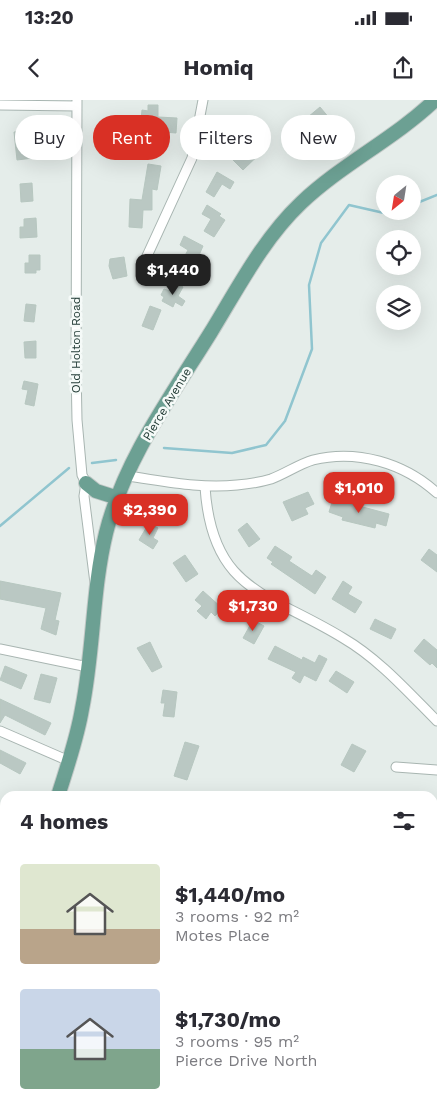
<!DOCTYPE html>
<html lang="en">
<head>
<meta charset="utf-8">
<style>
  body { margin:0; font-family:"Work Sans",sans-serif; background:#f2f2f3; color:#2b2b33; height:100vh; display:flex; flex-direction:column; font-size:19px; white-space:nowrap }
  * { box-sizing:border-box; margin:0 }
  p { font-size:16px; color:#7c7c81 }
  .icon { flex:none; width:28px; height:28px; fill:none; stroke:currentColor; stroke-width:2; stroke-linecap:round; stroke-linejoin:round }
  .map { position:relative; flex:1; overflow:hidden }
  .drawer { position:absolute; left:0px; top:691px; width:438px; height:321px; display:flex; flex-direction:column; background:#fff; border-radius:15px 15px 0 0; box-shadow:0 5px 20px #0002 }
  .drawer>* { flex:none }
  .hud { position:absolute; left:15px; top:15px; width:408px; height:45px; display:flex; gap:10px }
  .needle { width:32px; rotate:210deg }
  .buttons { position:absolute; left:376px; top:75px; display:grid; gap:10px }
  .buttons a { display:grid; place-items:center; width:45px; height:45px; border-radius:50%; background:#fff; box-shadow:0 5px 20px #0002; font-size:25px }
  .price { position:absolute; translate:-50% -42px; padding:0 11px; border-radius:10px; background:#d93025; color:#fff; font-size:16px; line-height:32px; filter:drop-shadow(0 1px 2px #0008) }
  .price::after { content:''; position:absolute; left:50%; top:30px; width:15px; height:11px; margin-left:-8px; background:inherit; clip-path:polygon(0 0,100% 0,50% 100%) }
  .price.active { background:#222; color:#fff }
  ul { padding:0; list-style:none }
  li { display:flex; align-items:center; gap:15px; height:125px; padding:0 20px }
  li span { display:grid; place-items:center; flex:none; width:140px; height:100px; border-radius:5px; color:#555 }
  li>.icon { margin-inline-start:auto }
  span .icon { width:60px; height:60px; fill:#fffc; stroke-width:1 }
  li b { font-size:21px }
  h2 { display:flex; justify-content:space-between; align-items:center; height:60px; padding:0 20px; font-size:21px }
  .pill { padding:0 18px; border-radius:22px; background:#fff; box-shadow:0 5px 20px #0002; font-size:18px; line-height:45px }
  .pill.active { background:#d93025; color:#fff }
  .status { display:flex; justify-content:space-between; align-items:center; height:35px; padding:0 25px; background:#fff; direction:ltr }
  .status svg { height:14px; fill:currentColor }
  header { display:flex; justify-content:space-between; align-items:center; height:65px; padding:0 20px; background:#fff; font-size:22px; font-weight:700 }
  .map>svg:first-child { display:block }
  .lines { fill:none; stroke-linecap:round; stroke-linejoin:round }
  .stream { stroke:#90c5cf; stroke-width:2.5 }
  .building { fill:#bac8c3; stroke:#b7c7c0 }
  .street-casing { stroke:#a8b5b1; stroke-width:11 }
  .primary-casing { stroke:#c2c9c7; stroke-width:16 }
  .street { stroke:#fff; stroke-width:9 }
  .primary { stroke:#6ca093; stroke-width:14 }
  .labels { text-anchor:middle; stroke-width:5; stroke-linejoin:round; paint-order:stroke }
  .street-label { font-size:12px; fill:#253e38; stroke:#f5faf8 }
</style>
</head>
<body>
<div class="status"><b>13:20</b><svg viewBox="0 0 49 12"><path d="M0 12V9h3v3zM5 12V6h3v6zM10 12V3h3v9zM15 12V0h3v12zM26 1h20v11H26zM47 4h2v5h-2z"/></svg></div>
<header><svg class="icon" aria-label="back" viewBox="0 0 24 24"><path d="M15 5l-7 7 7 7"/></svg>Homiq<svg class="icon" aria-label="share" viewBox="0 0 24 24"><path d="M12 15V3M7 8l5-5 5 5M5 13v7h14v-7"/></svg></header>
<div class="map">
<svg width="437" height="1012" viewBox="0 0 437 1012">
  <rect width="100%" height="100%" fill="#e5edea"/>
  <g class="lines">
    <!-- stream -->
    <path class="stream" d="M 412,105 L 437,95
      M 164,348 L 232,353 L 266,345 L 285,321 L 312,249 L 309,185 L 321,143 L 349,105 L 384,113 L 389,111
      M 92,363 L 116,360
      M 0,426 L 69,368"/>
  </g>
  <!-- building -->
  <path class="building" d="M 148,5 L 158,5 L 158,17 L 177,18 L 176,33 L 140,30 L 142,10 L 148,11 Z
    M 320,7 L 330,19 L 305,39 L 294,25 L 301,20 L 302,22 Z
    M 27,31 L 29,49 L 32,48 L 33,58 L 17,60 L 14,32 Z
    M 258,33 L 269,45 L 243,70 L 232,59 Z
    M 148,64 L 161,66 L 157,90 L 152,89 L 152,110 L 143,110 L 142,128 L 129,127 L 130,99 L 142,100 Z
    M 217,72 L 234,82 L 230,89 L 222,84 L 214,97 L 206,92 Z
    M 32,83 L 33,101 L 21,102 L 20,84 Z
    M 207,105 L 221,114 L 219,116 L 225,120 L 214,137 L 204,131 L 211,119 L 202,114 Z
    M 36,118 L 37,137 L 20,138 L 20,127 L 24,127 L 24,119 Z
    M 184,136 L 203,146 L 193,169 L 181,163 L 188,150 L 180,145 Z
    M 29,155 L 40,155 L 40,170 L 36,170 L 36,173 L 25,173 L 25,163 L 29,163 Z
    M 124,157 L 127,176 L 113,179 L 109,166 L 110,159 Z
    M 174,182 L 183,187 L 178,196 L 185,201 L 182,206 L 175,202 L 173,207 L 162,201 L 164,197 L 161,195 L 164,189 L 170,191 Z
    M 26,204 L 36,205 L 34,222 L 24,221 Z
    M 150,206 L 161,210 L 153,230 L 142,226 Z
    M 36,241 L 36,258 L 25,258 L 24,242 Z
    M 24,281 L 38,284 L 34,306 L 25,304 L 28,290 L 22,289 Z
    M 308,392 L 314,404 L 305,408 L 308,414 L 292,421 L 283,402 Z
    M 333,399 L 389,414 L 386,426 L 376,423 L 375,428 L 342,420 L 343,417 L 329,412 Z
    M 149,423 L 158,428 L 153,438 L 158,441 L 153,449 L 139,440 Z
    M 247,423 L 260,439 L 249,447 L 238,430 Z
    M 275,446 L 292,457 L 289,461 L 312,476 L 316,470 L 326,477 L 315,494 L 271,464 L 273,462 L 267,458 Z
    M 429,449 L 437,455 L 437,472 L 421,460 Z
    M 185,455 L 198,474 L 186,482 L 173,463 Z
    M 0,481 L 61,493 L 55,520 L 59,521 L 56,535 L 41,529 L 46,508 L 0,499 Z
    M 343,481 L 352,487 L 348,494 L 362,502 L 355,513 L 332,499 Z
    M 203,491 L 222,508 L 215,516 L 211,512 L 206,519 L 197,511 L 202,506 L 195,500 Z
    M 375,519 L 396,529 L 391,539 L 370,529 Z
    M 253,520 L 264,526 L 254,544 L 243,538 Z
    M 424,539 L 437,550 L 437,568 L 432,563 L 430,565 L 414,551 Z
    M 150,542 L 162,567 L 152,572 L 137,548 Z
    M 275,546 L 302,560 L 303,557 L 315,563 L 319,555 L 327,559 L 316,581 L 304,575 L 300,583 L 292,578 L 296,572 L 268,559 Z
    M 5,566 L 27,575 L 21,589 L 0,580 Z
    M 336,571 L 354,582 L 347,593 L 329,581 Z
    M 41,574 L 57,578 L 50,603 L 34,599 Z
    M 163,590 L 177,592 L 174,617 L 163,616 L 165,603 L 161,603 Z
    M 0,599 L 51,623 L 45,635 L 5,615 L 0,623 Z
    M 185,642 L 199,646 L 187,680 L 174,676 Z
    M 352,644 L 366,651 L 354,672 L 341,665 Z
    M 0,650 L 26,663 L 20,674 L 0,663 Z"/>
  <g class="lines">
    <!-- street casing -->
    <g class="street-casing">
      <path id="street" d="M 77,0 L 76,268 L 77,320 L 82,375 L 86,383 L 84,396 L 95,483
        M 0,5 L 77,6
        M 147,156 L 192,58 L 203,0
        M 127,376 C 164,381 200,389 237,385 C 248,384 261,382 271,379 C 285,374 299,364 313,360 C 357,349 404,363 437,393
        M 205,387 C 212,492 268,492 343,538 C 379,559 408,592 437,621
        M 0,549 L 88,567
        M 0,631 L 69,661
        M 396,667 L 437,670
        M 0,828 L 5,831
        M 432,950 L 437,955
        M 91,1012 L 91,1008"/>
    </g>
    <!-- primary casing -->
    <g class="primary-casing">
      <path id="primary" d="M 86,383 L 96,391 L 118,398
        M 58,696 C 67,667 77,639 82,609 C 94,550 92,491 106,433 C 124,360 172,295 211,232 C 238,188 263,139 301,103 C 342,64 394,39 435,0
        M 0,815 L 5,806"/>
    </g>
    <!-- street -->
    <use href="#street" class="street"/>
    <!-- primary -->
    <use href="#primary" class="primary"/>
  </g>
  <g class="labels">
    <!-- street labels -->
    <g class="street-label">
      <text transform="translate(76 245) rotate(-90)" y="4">Old Holton Road</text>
      <text transform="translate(167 304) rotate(-59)" y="4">Pierce Avenue</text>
    </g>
  </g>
</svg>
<div class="buttons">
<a><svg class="needle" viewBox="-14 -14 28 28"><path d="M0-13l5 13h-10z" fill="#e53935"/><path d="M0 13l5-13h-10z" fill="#7c7c81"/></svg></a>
<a><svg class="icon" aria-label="locate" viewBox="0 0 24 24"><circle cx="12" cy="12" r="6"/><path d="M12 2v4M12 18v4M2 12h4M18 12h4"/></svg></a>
<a><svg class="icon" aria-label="layers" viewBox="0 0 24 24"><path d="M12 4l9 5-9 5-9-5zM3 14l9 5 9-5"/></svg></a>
</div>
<b class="price active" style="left:173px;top:196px">$1,440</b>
<b class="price" style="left:359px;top:414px">$1,010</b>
<b class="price" style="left:150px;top:436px">$2,390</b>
<b class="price" style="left:253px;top:532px">$1,730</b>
<div class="hud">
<a class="pill">Buy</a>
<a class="pill active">Rent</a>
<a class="pill">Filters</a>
<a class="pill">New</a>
</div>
<section class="drawer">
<h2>4 homes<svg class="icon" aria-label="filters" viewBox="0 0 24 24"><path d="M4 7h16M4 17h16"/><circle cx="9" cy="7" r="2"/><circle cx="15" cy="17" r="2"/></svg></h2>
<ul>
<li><span style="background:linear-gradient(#dfe7d0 65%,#b9a48a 0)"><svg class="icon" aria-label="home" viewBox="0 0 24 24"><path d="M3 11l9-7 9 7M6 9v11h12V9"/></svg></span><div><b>$1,440/mo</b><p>3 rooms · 92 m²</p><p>Motes Place</p></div></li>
<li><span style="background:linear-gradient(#c9d6e8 60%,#7fa58c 0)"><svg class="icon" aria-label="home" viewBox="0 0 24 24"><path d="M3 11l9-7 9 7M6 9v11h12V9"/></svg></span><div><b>$1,730/mo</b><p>3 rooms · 95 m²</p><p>Pierce Drive North</p></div></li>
</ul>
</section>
</div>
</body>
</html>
